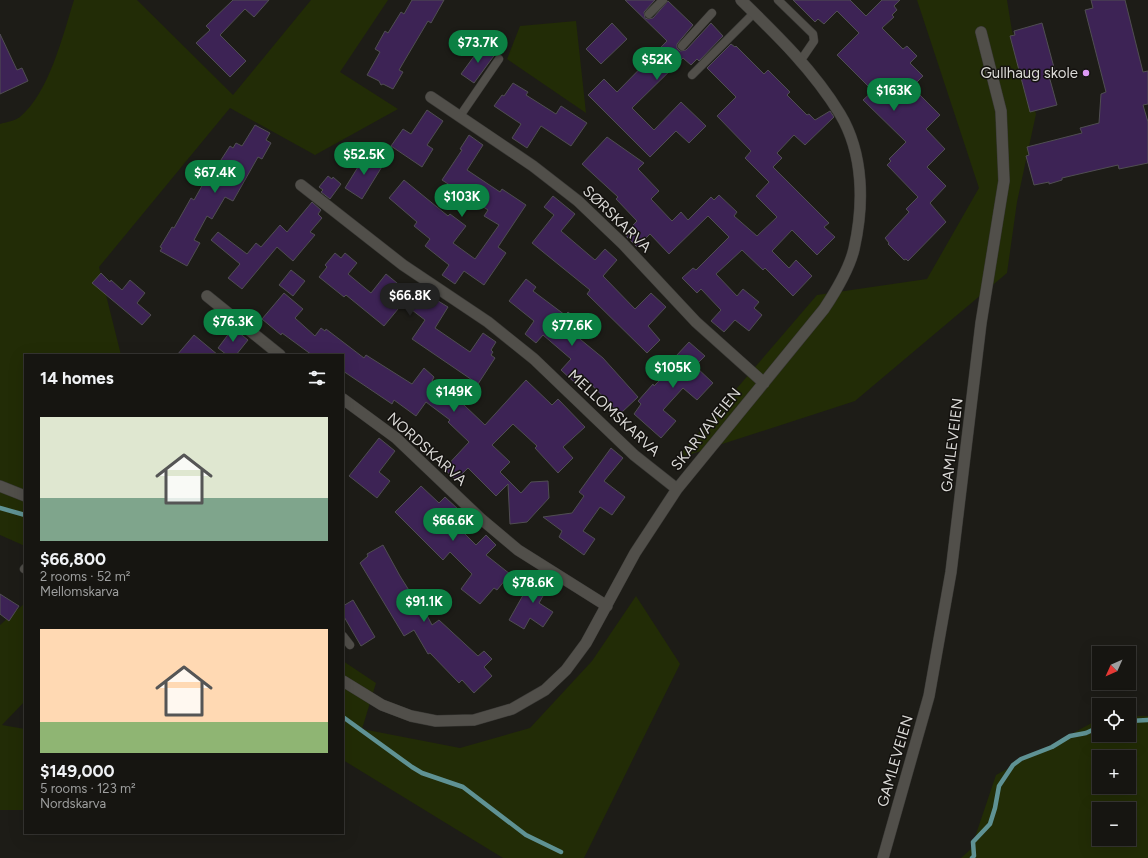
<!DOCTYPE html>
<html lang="en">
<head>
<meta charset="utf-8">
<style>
  body { margin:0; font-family:Figtree,sans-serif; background:#23221f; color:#f1f3f6; height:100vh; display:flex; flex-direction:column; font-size:15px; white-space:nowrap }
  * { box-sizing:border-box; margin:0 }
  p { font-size:13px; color:#9e9f9f }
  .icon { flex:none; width:22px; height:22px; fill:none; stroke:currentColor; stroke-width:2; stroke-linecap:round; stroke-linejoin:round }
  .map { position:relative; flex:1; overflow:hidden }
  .drawer { position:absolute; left:24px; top:354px; width:320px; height:480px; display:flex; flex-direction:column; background:#161511; border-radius:0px; box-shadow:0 4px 16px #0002,0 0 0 1px #353431 }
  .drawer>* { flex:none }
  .needle { width:26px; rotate:225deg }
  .buttons { position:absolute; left:1092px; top:646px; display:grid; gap:8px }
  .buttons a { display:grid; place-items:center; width:44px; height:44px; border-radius:0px; background:#161511; box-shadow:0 4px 16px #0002,0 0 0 1px #353431; font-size:20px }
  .price { position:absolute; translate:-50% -34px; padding:0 9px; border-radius:14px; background:#0b8043; color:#fff; font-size:13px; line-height:26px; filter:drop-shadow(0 1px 2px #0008) }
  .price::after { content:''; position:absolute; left:50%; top:24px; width:12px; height:9px; margin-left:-6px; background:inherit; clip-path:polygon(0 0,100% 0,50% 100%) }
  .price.current { background:#222; color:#fff }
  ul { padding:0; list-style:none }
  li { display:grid; align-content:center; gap:8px; height:212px; padding:0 16px }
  li span { display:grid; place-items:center; height:124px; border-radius:0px; color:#555 }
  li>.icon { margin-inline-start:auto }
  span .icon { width:72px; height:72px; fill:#fffc; stroke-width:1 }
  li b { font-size:17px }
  h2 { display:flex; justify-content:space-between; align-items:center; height:48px; padding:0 16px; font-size:17px }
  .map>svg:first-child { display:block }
  .green { fill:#222c06; fill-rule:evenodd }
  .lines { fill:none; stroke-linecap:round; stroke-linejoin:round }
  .stream { stroke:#5f9294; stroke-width:4.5 }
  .building { fill:#3d2355; stroke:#504e52 }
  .service-casing { stroke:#3a3936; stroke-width:9 }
  .minor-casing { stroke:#3a3936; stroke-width:12 }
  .service { stroke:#514f4a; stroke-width:8 }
  .minor { stroke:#514f4a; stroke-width:11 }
  .poi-dot { fill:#dc99f4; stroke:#14120f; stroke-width:1.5 }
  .labels { text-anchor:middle; stroke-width:3; stroke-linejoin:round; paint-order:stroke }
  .poi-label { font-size:15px; fill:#dad9d6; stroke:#14120f; text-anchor:end }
  .street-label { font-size:15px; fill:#dad9d6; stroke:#14120f }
</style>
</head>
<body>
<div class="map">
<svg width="1148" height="858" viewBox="0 0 1148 858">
  <rect width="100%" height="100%" fill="#1d1c17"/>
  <!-- green -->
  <path class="green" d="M 74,0 L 137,0 L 233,95 L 311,0 L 388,0 L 340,72 L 398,109 L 315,155 L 230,108 L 99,267 L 121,355 L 25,355 L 25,546 L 0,535 L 0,124 C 6,122 15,121 20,117 C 49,93 63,35 74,0 Z
    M 917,0 L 1007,0 L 1012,31 L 1036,114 L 1017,202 L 1007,273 L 855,401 L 676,459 L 817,295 L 927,279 L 979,188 Z
    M 576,21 L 586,113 L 507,59 L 520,26 Z
    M 636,596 L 680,664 L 584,858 L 503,858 L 343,760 L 343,661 L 376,683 L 362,729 L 460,748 L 530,728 L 592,661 Z
    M 25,603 L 25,701 L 2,725 L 25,729 L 25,810 L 0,810 L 0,625 Z
    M 1129,716 L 1148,716 L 1148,858 L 961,858 L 971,849 L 996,775 L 1099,719 L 1099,735 L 1129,735 ZM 1099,757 L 1129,757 L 1129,787 L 1099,787 ZM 1099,809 L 1129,809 L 1129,839 L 1099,839 Z"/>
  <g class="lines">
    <!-- stream -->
    <path class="stream" d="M 0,508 L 25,515
      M 343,717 L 412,767 L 422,773 L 463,787 L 526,835 L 561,852
      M 1129,721 L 1148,720
      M 972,858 L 974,856 L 973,842 L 990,824 L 995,808 L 999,786 L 1013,765 L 1021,759 L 1052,747 L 1070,736 L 1086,733 L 1099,727"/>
  </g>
  <!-- building -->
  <path class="building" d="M 233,0 L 269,0 L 254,17 L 245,9 L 220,35 L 246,61 L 230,77 L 196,43 L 210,30 L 206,26 Z
    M 412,0 L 444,0 L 431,23 L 428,21 L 409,53 L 399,70 L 403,72 L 393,89 L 383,84 L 381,85 L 379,81 L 367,75 L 380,52 L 375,49 L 385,31 L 388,33 L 401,12 L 404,14 Z
    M 625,0 L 655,0 L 644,12 L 645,18 L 648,19 L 653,18 L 668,1 L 693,25 L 677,44 L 677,48 L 680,51 L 686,50 L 711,23 L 723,36 L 699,61 L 697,59 L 691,65 L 683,58 L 632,108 L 654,130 L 681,102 L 706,126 L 689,143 L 676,131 L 650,157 L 588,95 L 604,79 L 617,92 L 667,41 Z
    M 793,0 L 850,0 L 866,16 L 882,0 L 900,0 L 894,6 L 897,10 L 892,15 L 894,17 L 882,28 L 903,49 L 907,46 L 917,56 L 910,63 L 923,76 L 912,87 L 940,115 L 926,129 L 945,149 L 927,167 L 946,186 L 930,203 L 946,222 L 908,261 L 906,259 L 904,260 L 888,244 L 889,243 L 885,238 L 909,212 L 906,209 L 918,197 L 887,165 L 891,161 L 889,159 L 906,142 L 863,100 L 873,91 L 837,55 L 859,33 L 837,11 L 824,24 L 818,19 L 815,22 Z
    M 1091,0 L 1125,0 L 1143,72 L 1148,71 L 1148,104 L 1143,105 L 1148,122 L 1148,163 L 1119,169 L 1118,165 L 1062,178 L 1062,180 L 1049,184 L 1049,182 L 1034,185 L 1026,156 L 1029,155 L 1027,147 L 1082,133 L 1080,128 L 1099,123 L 1101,94 L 1106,92 L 1085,10 L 1093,8 Z
    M 612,23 L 627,39 L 601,64 L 586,49 Z
    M 1042,23 L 1056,75 L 1049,76 L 1057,105 L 1030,112 L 1010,36 L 1015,35 L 1014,31 Z
    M 0,34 L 17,70 L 22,68 L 28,81 L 0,94 Z
    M 483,44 L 496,53 L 474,83 L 461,74 Z
    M 731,44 L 735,47 L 736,46 L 764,74 L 768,70 L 790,92 L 787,95 L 807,115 L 809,114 L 815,120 L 830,111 L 834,117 L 805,145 L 794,135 L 777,153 L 782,158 L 773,167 L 829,223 L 824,227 L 835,237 L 817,255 L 792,230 L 772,251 L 789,268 L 796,260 L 812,276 L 793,296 L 765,268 L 763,270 L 742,250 L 716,274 L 737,296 L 743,289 L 759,302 L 754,308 L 762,315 L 749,331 L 735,320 L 724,332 L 711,321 L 721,310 L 701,289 L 697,293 L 682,278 L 693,268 L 696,270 L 729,237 L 708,216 L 669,254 L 650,234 L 637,247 L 624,234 L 637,221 L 616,199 L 618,197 L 582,164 L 607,137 L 644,163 L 638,169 L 659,191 L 651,199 L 672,221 L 681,212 L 688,220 L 711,197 L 714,200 L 719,195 L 737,212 L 734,216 L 757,236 L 777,217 L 756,196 L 769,182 L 745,158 L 751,151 L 717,116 L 736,97 L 707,68 Z
    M 513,83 L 528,92 L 526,95 L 556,114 L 561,106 L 587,123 L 571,146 L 541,126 L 527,148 L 512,138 L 521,124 L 494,106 L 502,95 L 504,96 Z
    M 427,110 L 443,121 L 427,145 L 433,149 L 422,167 L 391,146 L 403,129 L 411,134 Z
    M 255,125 L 270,133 L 266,140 L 271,143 L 262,159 L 258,157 L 233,201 L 225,197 L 212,219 L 207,216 L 194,240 L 200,243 L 187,266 L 160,251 L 162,248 L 160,247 L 172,227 L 174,228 L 191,198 L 194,200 L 216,161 L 219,163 L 230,146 L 233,148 L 236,143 L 242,146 Z
    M 469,135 L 483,145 L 467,170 L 500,192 L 502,189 L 526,205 L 498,247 L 506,253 L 484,285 L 464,271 L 455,284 L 442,275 L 449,265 L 425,246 L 430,239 L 414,226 L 417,222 L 389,198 L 404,180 L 448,216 L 450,214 L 466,226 L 453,243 L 475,259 L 499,225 L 484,216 L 488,210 L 442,180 L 462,150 L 460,149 Z
    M 366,154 L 383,165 L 362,199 L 345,188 Z
    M 328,176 L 332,179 L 333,177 L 341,184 L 330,199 L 321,192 L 323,190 L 319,187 Z
    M 553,196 L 575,214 L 561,231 L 595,260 L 605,249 L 617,260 L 603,276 L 635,309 L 651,293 L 666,307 L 648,326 L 660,340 L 647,353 L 587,294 L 590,290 L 532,243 L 554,215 L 544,207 Z
    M 312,202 L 321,210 L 318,214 L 322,218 L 310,232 L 315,235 L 293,261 L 277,247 L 242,289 L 228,278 L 240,264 L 211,240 L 218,232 L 247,254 L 256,243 L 261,247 L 280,225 L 287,232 Z
    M 335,253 L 341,258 L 345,253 L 357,263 L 348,274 L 371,293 L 386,274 L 408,292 L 411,288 L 431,305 L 435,299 L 448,307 L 435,328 L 470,352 L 483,333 L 496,342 L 491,350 L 493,352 L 491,355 L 495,358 L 478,384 L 412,339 L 425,320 L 403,303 L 384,326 L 346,295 L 344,297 L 319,277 L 327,267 L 325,265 Z
    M 291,270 L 305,281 L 293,296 L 279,285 Z
    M 101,273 L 110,282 L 111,280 L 122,290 L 130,280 L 145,293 L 137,303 L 151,315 L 142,325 L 92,283 Z
    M 526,279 L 536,287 L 533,291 L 565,315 L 568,312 L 584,325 L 575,335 L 603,358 L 638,397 L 620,414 L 581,374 L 574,382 L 561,370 L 571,359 L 543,335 L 536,343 L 525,334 L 534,321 L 509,301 Z
    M 284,293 L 303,309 L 295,318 L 315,336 L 321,328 L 325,331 L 326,329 L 364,358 L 366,355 L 412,384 L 424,368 L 434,377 L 432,381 L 464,405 L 485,425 L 526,380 L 552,405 L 558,399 L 585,427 L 563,447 L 573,458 L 558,473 L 535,448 L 537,446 L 513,424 L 492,445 L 510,462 L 500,472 L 521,493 L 531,482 L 548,481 L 549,498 L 527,522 L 510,524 L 508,484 L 496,496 L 468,468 L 456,480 L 444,469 L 469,442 L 448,422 L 450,420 L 426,402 L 416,416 L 394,400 L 392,404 L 343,371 L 343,355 L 312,355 L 282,333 L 281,335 L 262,319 Z
    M 233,328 L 248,340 L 236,355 L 227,355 L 218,348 Z
    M 194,335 L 218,355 L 177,355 Z
    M 689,342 L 705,356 L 695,366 L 713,383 L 697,400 L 683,388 L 663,410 L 676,421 L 661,438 L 634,414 L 641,404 L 638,401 L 653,384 L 654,386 L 666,374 L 663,370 Z
    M 379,438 L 395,451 L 379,472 L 390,481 L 377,498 L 349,476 Z
    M 611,448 L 623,458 L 604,481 L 625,497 L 612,515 L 600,507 L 583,531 L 595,539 L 584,555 L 559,537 L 562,531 L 543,517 L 572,513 L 584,496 L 579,492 Z
    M 421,486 L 439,503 L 445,497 L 459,510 L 450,519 L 476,545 L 486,535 L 496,545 L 486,555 L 510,574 L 497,590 L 494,588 L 480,604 L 461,589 L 472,574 L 450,552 L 443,560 L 395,512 Z
    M 383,545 L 400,576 L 417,603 L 420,602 L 432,625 L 439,620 L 478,656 L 484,651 L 492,659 L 484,667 L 492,676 L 474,693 L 462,680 L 459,683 L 430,653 L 428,654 L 414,630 L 404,636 L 360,563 L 368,556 L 367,554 Z
    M 535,574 L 536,575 L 538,574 L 551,582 L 539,603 L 553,612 L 543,627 L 530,618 L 524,629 L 509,620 Z
    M 0,594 L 19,606 L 9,621 L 0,614 Z
    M 353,600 L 375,637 L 361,646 L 343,615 L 343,606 Z"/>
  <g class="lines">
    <!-- service casing -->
    <g class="service-casing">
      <path id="service" d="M 778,0 L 813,34 L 814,41 L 801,60
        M 649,14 L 663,0
        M 682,46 L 712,13
        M 692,75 L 754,13
        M 460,116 L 499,59
        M 24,569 L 25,568
        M 343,636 L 350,645"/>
    </g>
    <!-- minor casing -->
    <g class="minor-casing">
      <path id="minor" d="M 431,97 L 533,166 L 578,201 L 623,244 L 696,322 L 764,383
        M 301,185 L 403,265 L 488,322 L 534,359 L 634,455 L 677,489
        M 207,296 L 280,355
        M 343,399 L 396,438 L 480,518 L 518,550 L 607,606
        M 0,486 L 25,496
        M 343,681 L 382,705 L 411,716 L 436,721 L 474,720 L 512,709 L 545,690 L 566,670 L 586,643 L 635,553 L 677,489 L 824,309 C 836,291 849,270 854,249 C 864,205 864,154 840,114 C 814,71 777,35 741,0
        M 883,858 L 929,696 L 951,572 L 981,323 L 1004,181 L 1001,111 L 981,32"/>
    </g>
    <!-- service -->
    <use href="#service" class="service"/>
    <!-- minor -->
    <use href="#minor" class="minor"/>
  </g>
  <!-- markers -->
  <circle class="poi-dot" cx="1086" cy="73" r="4"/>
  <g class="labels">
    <!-- poi labels -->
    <g class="poi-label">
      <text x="1078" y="78">Gullhaug skole</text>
    </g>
    <!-- street labels -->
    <g class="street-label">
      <text transform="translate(617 219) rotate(44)" y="5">SØRSKARVA</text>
      <text transform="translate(614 413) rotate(43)" y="5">MELLOMSKARVA</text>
      <text transform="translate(706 429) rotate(-51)" y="5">SKARVAVEIEN</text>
      <text transform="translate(952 445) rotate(-83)" y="5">GAMLEVEIEN</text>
      <text transform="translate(427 449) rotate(42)" y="5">NORDSKARVA</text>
      <text transform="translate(895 761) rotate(-74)" y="5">GAMLEVEIEN</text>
    </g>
  </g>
</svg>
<div class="buttons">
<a><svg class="needle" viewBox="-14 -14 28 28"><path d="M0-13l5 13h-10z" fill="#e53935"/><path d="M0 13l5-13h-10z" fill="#9e9f9f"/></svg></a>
<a><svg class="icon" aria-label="locate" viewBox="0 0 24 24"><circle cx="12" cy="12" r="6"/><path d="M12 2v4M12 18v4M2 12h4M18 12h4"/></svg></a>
<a>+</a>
<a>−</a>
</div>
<b class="price" style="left:478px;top:64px">$73.7K</b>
<b class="price" style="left:657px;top:81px">$52K</b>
<b class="price" style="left:894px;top:112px">$163K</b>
<b class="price" style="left:364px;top:176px">$52.5K</b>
<b class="price" style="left:215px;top:194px">$67.4K</b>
<b class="price" style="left:462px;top:218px">$103K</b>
<b class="price current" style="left:410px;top:317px">$66.8K</b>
<b class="price" style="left:233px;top:343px">$76.3K</b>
<b class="price" style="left:572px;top:347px">$77.6K</b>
<b class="price" style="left:673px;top:389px">$105K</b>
<b class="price" style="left:454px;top:413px">$149K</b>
<b class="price" style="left:453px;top:542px">$66.6K</b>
<b class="price" style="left:533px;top:604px">$78.6K</b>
<b class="price" style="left:424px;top:623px">$91.1K</b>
<section class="drawer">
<h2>14 homes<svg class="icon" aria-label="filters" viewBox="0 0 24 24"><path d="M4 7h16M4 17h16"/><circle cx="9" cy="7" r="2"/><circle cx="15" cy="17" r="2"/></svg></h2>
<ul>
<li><span style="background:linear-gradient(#dfe7d0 65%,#7fa58c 0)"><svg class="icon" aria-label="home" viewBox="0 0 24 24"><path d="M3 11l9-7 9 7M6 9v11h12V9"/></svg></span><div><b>$66,800</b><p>2 rooms · 52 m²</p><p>Mellomskarva</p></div></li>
<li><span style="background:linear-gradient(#ffd9b3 75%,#8fb573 0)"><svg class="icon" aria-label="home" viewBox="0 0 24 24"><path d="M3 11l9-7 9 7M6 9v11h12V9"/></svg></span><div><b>$149,000</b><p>5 rooms · 123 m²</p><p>Nordskarva</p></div></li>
</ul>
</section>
</div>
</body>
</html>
